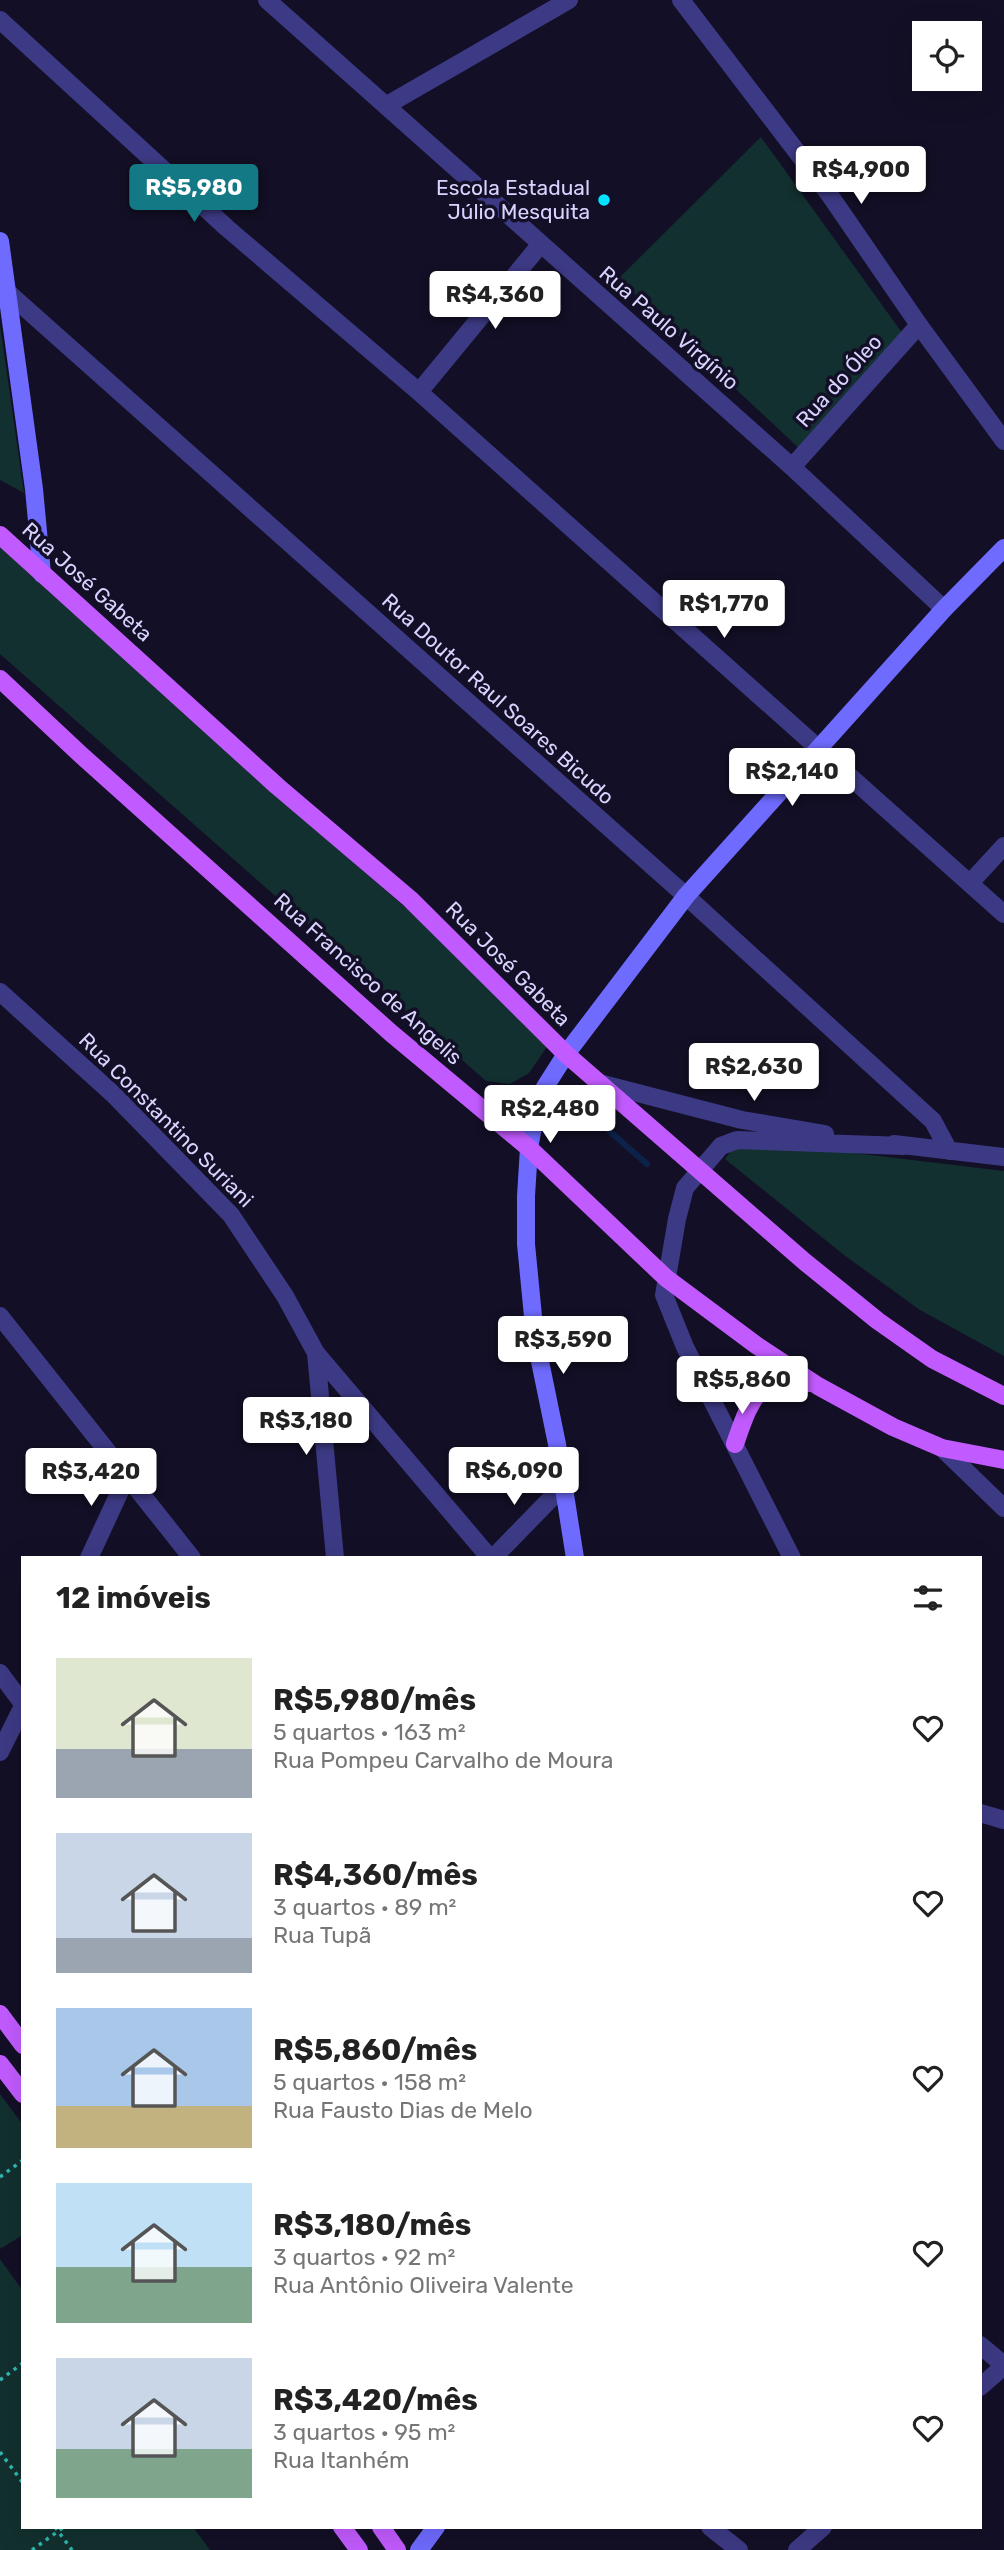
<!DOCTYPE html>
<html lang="pt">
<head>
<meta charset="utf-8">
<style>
  body { margin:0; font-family:Rubik,sans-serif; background:#f6f6f6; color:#222; height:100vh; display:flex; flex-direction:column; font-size:26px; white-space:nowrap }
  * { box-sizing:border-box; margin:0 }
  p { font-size:23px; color:#767676 }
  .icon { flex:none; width:38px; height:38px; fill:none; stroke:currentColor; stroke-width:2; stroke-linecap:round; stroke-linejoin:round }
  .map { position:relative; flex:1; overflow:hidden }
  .panel { position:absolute; left:21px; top:1556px; width:961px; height:973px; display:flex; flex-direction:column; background:#fff; border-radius:0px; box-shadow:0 7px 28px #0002 }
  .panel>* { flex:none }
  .fabs { position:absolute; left:912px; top:21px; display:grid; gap:14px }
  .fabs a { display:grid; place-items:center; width:70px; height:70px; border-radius:0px; background:#fff; box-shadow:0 7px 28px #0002; font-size:35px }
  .price { position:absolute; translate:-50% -60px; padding:0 16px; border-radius:7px; background:#fff; color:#222; font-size:23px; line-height:46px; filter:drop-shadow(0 2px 4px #0008) }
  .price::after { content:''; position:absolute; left:50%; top:42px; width:21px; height:16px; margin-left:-10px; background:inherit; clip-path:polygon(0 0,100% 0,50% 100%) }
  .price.on { background:#137a85; color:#fff }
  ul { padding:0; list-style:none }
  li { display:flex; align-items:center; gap:21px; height:175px; padding:0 35px }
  li span { display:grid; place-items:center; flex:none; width:196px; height:140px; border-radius:0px; color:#555 }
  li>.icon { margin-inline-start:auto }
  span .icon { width:84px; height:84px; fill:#fffc; stroke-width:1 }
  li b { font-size:30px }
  h2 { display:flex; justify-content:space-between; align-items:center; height:84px; padding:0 35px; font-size:30px }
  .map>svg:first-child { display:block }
  .green { fill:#12302f }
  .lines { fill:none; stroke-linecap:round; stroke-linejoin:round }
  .stream { stroke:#0c2248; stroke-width:6 }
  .path { stroke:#2fb8b0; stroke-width:3.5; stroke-dasharray:3.5 5; stroke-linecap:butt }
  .street { stroke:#3d3a85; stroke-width:18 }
  .secondary { stroke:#6f6bff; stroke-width:18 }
  .primary { stroke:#c25bff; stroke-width:18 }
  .poi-dot { fill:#00e5ff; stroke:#130f26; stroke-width:2.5 }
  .labels { text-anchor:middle; stroke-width:7; stroke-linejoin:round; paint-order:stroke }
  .poi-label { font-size:21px; fill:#d9d4ff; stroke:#130f26; text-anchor:end }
  .street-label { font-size:21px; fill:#d9d4ff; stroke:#130f26 }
</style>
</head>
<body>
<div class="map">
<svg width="1004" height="2550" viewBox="0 0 1004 2550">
  <rect width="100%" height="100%" fill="#130f26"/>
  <!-- green -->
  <path class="green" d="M 761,137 L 903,334 L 802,451 L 618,279 Z
    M 0,325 L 24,493 L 0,480 Z
    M 0,539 L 228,753 L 545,1029 L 549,1044 L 529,1073 L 510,1084 L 486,1081 L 0,654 Z
    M 761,1142 L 1004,1171 L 1004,1356 L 920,1310 L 844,1255 L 725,1159 L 733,1148 Z
    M 0,2094 L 23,2125 L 23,2235 L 0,2249 Z
    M 0,2259 L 23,2291 L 23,2527 L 193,2527 L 210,2550 L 0,2550 Z"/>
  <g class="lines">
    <!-- stream -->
    <path class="stream" d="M 575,1101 L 647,1164"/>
    <!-- path -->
    <path class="path" d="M 0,2177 L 23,2160
      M 0,2380 L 23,2363
      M 0,2452 L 23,2483
      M 55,2527 L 72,2550
      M 32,2550 L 64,2527"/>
    <!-- street -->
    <path class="street" d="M 267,0 L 792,467 L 944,609
      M 681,0 L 829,194 L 919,325 L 1004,441
      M 0,20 L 227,228 L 419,392 L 1004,914
      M 387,105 L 569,0
      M 5,290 L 686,896 L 933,1121 L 949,1151
      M 419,392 L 540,245
      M 792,467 L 919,325
      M 970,883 L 1004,846
      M 0,992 L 113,1094 L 231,1215 L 285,1296 L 316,1353 L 490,1558
      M 599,1083 L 742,1120 L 825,1134
      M 894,1144 L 1004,1157
      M 0,1316 L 192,1558
      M 316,1353 L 335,1558
      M 942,1448 L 1004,1508
      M 89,1558 L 128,1474
      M 493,1558 L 564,1485
      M 792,1558 L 685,1347 L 664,1295 L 677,1219 L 685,1188 L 721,1146 L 737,1140 L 904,1146
      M 0,1673 L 23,1704
      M 0,1752 L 23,1706
      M 980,1813 L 1004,1820
      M 980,2345 L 1004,2365
      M 980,2387 L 1004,2366
      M 710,2527 L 739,2550
      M 797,2550 L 823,2527"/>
    <!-- secondary -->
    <path class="secondary" d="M 0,241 L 34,489 L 42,574
      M 575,1558 L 557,1444 L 535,1337 L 526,1244 L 526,1196 L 529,1148 L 537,1107 L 545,1087 L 566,1054 L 686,896 L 944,609 L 1004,548
      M 419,2550 L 436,2527"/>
    <!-- primary -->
    <path class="primary" d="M 0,535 L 277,786 L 410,899 L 566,1054 L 805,1262 L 878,1321 L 932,1359 L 1004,1396
      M 0,679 L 80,754 L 391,1033 L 529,1148 L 666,1278 L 756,1345 L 818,1386 L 893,1427 L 942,1448 L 1004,1460
      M 735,1444 C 749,1404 758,1370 809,1383
      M 0,2014 L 23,2045
      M 0,2064 L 23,2094
      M 342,2527 L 359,2550
      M 381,2527 L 397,2550"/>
  </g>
  <!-- markers -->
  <circle class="poi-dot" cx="604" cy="200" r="7"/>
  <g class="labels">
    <!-- poi labels -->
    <g class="poi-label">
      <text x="590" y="195">Escola Estadual<tspan x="590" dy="24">Júlio Mesquita</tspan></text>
    </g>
    <!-- street labels -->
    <g class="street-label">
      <text transform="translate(669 328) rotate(41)" y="7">Rua Paulo Virgínio</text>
      <text transform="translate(839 381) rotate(-48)" y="7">Rua do Óleo</text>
      <text transform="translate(87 582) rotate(42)" y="7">Rua José Gabeta</text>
      <text transform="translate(498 699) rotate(42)" y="7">Rua Doutor Raul Soares Bicudo</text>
      <text transform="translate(508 964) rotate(45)" y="7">Rua José Gabeta</text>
      <text transform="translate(368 979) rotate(42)" y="7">Rua Francisco de Angelis</text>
      <text transform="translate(166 1120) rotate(45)" y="7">Rua Constantino Suriani</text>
    </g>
  </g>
</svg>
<div class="fabs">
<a><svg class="icon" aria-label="locate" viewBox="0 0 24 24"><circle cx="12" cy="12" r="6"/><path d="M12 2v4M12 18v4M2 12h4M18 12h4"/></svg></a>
</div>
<b class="price" style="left:861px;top:206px">R$4,900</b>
<b class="price on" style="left:194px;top:224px">R$5,980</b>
<b class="price" style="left:495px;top:331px">R$4,360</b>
<b class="price" style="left:724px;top:640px">R$1,770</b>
<b class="price" style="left:792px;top:808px">R$2,140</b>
<b class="price" style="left:754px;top:1103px">R$2,630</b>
<b class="price" style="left:550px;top:1145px">R$2,480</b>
<b class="price" style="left:563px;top:1376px">R$3,590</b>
<b class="price" style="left:742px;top:1416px">R$5,860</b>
<b class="price" style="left:306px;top:1457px">R$3,180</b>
<b class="price" style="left:514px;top:1507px">R$6,090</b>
<b class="price" style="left:91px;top:1508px">R$3,420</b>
<section class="panel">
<h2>12 imóveis<svg class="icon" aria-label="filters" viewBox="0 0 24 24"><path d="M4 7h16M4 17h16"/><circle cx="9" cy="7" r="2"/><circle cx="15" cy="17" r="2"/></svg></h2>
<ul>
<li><span style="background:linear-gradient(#dfe7d0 65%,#9aa5b1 0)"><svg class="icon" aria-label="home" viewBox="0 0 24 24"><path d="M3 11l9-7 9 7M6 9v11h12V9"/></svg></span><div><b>R$5,980/mês</b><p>5 quartos · 163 m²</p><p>Rua Pompeu Carvalho de Moura</p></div><svg class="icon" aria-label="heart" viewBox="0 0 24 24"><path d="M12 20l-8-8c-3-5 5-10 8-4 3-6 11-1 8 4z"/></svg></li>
<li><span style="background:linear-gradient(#c9d6e8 75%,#9aa5b1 0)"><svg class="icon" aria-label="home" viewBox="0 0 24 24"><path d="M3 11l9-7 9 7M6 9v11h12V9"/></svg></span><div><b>R$4,360/mês</b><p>3 quartos · 89 m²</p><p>Rua Tupã</p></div><svg class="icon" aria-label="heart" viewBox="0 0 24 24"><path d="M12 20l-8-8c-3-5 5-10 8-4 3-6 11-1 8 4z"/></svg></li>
<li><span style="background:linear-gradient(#a9c7e8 70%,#c2b280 0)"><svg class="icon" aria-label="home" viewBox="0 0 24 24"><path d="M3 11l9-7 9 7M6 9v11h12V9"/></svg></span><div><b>R$5,860/mês</b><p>5 quartos · 158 m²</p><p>Rua Fausto Dias de Melo</p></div><svg class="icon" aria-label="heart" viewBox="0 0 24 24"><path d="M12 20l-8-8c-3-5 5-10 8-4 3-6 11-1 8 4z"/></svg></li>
<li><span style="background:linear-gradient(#bfe0f5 60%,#7fa58c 0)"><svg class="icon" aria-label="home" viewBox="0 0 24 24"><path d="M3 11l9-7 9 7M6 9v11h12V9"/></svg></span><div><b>R$3,180/mês</b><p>3 quartos · 92 m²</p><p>Rua Antônio Oliveira Valente</p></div><svg class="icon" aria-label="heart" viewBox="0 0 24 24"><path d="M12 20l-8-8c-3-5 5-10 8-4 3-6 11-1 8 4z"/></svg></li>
<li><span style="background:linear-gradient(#c9d6e8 65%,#7fa58c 0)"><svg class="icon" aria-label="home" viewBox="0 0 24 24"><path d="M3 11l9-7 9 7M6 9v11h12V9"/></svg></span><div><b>R$3,420/mês</b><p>3 quartos · 95 m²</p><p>Rua Itanhém</p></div><svg class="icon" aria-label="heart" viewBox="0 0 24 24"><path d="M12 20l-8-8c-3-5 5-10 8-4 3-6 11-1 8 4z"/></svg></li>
</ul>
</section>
</div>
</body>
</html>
